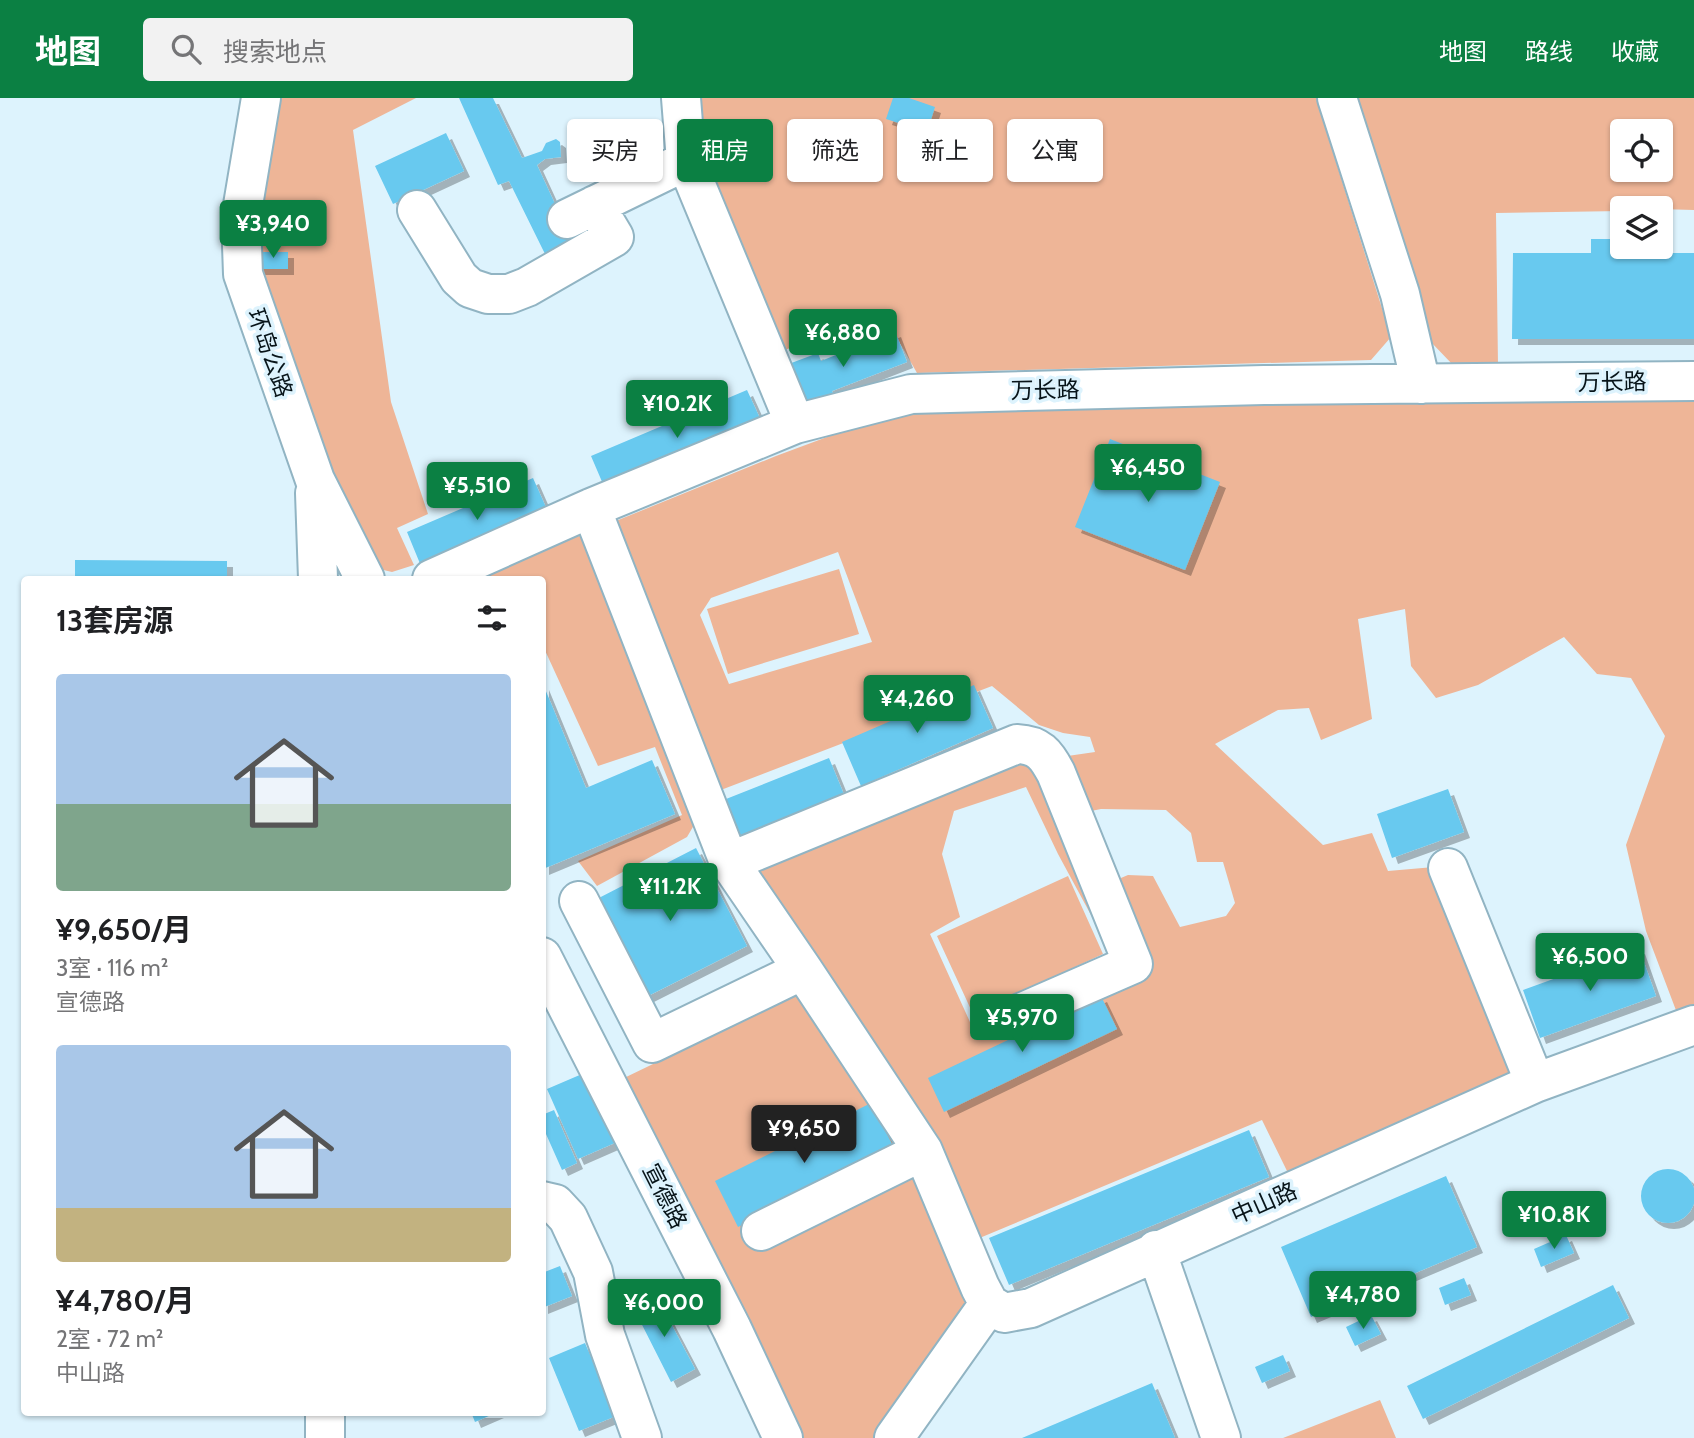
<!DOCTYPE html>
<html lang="zh">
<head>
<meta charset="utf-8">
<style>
  body { margin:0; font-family:Cabin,"Noto Sans SC",sans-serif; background:#f2f2f2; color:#202124; height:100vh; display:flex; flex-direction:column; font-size:26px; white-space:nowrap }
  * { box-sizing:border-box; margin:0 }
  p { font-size:23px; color:#757577 }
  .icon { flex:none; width:38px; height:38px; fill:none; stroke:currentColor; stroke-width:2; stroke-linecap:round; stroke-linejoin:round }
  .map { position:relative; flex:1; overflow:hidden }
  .panel { position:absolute; left:21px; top:478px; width:525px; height:840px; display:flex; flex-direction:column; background:#fff; border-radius:7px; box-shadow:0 2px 5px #0004 }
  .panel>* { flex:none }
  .banner { position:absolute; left:567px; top:21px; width:665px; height:63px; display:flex; gap:14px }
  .buttons { position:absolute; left:1610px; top:21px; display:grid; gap:14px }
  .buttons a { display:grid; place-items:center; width:63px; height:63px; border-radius:7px; background:#fff; box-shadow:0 2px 5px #0004; font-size:35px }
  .price { position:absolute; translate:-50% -60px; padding:0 16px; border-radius:7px; background:#0b8043; color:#fff; font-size:23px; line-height:46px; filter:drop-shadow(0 2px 4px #0008) }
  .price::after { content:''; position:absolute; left:50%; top:42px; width:21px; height:16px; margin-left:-10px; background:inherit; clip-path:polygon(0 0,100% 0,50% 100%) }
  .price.on { background:#222; color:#fff }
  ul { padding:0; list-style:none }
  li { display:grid; align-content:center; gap:14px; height:371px; padding:0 35px }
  li span { display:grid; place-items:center; height:217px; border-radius:7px; color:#555 }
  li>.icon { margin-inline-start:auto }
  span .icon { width:126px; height:126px; fill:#fffc; stroke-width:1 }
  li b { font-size:30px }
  h2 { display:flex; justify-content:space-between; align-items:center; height:84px; padding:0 35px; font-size:30px }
  .pill { padding:0 24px; border-radius:7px; background:#fff; box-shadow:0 2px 5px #0004; font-size:24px; line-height:63px }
  .pill.on { background:#0b8043; color:#fff }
  header { display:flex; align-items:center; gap:42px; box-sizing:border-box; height:98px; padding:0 35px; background:#0b8043; color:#fff }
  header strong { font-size:33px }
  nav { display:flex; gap:38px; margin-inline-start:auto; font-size:24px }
  .search { width:490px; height:63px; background:#f2f2f2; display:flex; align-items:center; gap:18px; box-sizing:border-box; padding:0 24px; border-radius:7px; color:#757577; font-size:26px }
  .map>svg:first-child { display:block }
  .green { fill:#eeb597; fill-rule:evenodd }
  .building { fill:#67c9ef; filter:url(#shadow) }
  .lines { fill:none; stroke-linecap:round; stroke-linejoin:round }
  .minor-casing { stroke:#91b4c3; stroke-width:42 }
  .minor { stroke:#fff; stroke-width:38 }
  .labels { text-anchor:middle; stroke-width:7; stroke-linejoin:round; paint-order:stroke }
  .street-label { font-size:23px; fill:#071419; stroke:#ddf3fd }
</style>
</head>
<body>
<header>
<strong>地图</strong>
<div class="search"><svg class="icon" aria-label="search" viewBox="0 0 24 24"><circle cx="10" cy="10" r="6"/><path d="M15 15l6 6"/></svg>搜索地点</div>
<nav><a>地图</a><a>路线</a><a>收藏</a></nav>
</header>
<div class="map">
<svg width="1694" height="1340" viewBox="0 0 1694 1340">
  <defs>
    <filter id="shadow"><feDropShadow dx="6" dy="6" stdDeviation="0" flood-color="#0004"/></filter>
  </defs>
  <rect width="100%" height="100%" fill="#ddf3fd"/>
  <!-- green -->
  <path class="green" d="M 281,0 L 416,0 L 353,32 L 391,304 L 428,416 L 397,430 L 414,467 L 392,474 L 375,470 L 343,412 L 264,196 L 259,152 L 261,114 Z
    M 694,0 L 1316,0 L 1391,239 L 1371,262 L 917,275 L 884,217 L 779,254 L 687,34 Z
    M 1354,0 L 1694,0 L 1694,112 L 1622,110 L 1622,113 L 1496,115 L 1498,267 L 1453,267 L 1429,242 ZM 1622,33 L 1661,33 L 1661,72 L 1622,72 Z
    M 1694,299 L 1694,906 L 1677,915 L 1646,833 L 1626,747 L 1665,638 L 1631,580 L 1597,576 L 1564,539 L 1478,587 L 1436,600 L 1411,568 L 1405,511 L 1358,521 L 1372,621 L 1321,642 L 1309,610 L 1278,612 L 1215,646 L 1323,747 L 1372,735 L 1388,773 L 1434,769 L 1516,978 L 1288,1075 L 1262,1022 L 946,1154 L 966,1207 L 876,1340 L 800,1340 L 622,981 L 800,895 L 757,771 L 1013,666 L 1095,654 L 1090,639 L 1063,635 L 1039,627 L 992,588 L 713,695 L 687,739 L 597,788 L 578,763 L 682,717 L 655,649 L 598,668 L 543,548 L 542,481 L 473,481 L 776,358 L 862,326 L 969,306 ZM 838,454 L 872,544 L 729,586 L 700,517 L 711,500 ZM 1026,689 L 1058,756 L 1111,854 L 970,924 L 930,836 L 960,819 L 942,756 L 954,713 ZM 1101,711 L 1166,712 L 1191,735 L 1197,764 L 1223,764 L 1235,805 L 1226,818 L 1180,829 L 1153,778 L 1128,777 L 1095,791 L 1086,714 Z
    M 839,471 L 859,536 L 728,576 L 707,511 Z
    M 1068,778 L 1103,856 L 973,916 L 937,838 Z
    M 1380,1302 L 1396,1340 L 1283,1340 Z"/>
  <!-- building -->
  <path class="building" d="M 459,0 L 493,0 L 522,60 L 542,53 L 546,45 L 556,41 L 560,44 L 561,59 L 545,61 L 537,67 L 573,145 L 546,158 L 509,83 L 498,87 Z
    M 893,0 L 909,0 L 935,9 L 927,34 L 886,21 Z
    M 446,35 L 464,73 L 393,106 L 375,68 Z
    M 1591,141 L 1622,141 L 1622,149 L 1647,149 L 1647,155 L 1694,155 L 1694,241 L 1512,241 L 1513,155 L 1591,155 Z
    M 257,154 L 288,154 L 288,171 L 257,171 Z
    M 895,233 L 907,264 L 832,293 L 836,301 L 804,313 L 786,267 L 818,255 L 821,263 Z
    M 747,292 L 763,327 L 606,393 L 591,358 Z
    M 1110,341 L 1220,384 L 1185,472 L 1075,429 Z
    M 533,380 L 548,414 L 421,468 L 407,434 Z
    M 75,462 L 227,463 L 227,481 L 75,481 Z
    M 543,586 L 586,690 L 652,662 L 675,716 L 543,771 Z
    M 974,587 L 993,630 L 861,688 L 842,644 Z
    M 829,660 L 845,699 L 737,742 L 721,703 Z
    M 1448,691 L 1464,734 L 1392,760 L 1377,716 Z
    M 696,750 L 747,848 L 644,900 L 593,803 Z
    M 1639,850 L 1656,898 L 1540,940 L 1523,892 Z
    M 1101,898 L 1117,931 L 944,1014 L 928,980 Z
    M 596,970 L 626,1040 L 578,1061 L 547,991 Z
    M 871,1005 L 894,1050 L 738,1129 L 715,1083 Z
    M 554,1012 L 577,1065 L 562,1072 L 542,1027 L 542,1017 Z
    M 1249,1032 L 1269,1079 L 1009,1187 L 989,1140 Z
    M1641 1098a27 27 0 1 1 54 0a27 27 0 1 1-54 0Z
    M 1446,1078 L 1477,1149 L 1311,1219 L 1281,1149 Z
    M 1566,1137 L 1574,1155 L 1541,1169 L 1534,1151 Z
    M 560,1168 L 572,1198 L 542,1210 L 542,1175 Z
    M 1464,1180 L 1471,1197 L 1445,1207 L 1439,1190 Z
    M 1613,1187 L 1629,1220 L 1423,1321 L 1407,1288 Z
    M 656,1197 L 695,1271 L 671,1284 L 633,1209 Z
    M 1371,1217 L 1381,1236 L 1355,1248 L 1346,1229 Z
    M 585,1245 L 616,1318 L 579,1333 L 549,1260 Z
    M 1283,1257 L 1290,1273 L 1262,1285 L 1255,1269 Z
    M 1152,1285 L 1175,1340 L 1022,1340 Z
    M 471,1314 L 498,1314 L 475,1324 Z"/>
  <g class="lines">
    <!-- minor casing -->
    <g class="minor-casing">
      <path id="minor" d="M 261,0 L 241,119 L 243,176 L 315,382 L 365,481
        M 681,0 L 686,63 L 795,326
        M 1337,0 L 1400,196 L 1421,286
        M 417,112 L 459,180 L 470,190 L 488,196 L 509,196 L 527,189 L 614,139 L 595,107
        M 567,121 L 686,63
        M 315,395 L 318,481
        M 591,410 L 729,764 L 803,872 L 923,1053 L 980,1189 L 989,1206
        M 432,481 L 591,410 L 795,326 L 911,296 L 1264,287 L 1694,283
        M 729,764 L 1017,646 C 1039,647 1046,656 1056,675 L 1133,866 L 1007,921
        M 1448,770 L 1535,985
        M 579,803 L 652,945 L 803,872
        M 542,859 L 732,1231 L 783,1340
        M 542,1103 L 555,1106 L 568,1120 L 593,1174 L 605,1237 L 642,1340
        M 761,1133 L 923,1053
        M 1156,1152 L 1221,1340
        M 325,1340 L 325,1314
        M 894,1340 L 989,1206 L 1004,1215 L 1031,1210 L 1535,985 L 1694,927"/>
    </g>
    <!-- minor -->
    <use href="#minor" class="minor"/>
  </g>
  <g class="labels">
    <!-- street labels -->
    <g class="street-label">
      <text transform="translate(270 255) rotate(71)" y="8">环岛公路</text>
      <text transform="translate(1612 284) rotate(-1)" y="8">万长路</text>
      <text transform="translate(1045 292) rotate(-1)" y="8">万长路</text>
      <text transform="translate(665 1098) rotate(63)" y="8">宣德路</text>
      <text transform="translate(1264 1105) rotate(-24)" y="8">中山路</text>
    </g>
  </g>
</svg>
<div class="buttons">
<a><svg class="icon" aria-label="locate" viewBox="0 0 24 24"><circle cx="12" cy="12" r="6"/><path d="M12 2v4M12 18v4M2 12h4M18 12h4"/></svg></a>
<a><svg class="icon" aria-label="layers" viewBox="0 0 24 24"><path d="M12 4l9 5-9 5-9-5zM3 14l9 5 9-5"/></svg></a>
</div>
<b class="price" style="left:273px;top:162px">¥3,940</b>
<b class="price" style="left:843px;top:271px">¥6,880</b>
<b class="price" style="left:677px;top:342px">¥10.2K</b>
<b class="price" style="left:1148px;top:406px">¥6,450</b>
<b class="price" style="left:477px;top:424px">¥5,510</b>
<b class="price" style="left:917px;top:637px">¥4,260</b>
<b class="price" style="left:670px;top:825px">¥11.2K</b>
<b class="price" style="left:1590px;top:895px">¥6,500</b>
<b class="price" style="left:1022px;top:956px">¥5,970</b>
<b class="price on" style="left:804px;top:1067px">¥9,650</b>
<b class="price" style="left:1554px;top:1153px">¥10.8K</b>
<b class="price" style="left:1363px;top:1233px">¥4,780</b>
<b class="price" style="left:664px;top:1241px">¥6,000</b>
<div class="banner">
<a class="pill">买房</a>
<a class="pill on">租房</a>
<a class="pill">筛选</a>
<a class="pill">新上</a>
<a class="pill">公寓</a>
</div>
<section class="panel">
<h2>13套房源<svg class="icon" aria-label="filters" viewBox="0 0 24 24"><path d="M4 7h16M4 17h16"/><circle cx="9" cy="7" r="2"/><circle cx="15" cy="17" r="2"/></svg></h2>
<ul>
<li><span style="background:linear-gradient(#a9c7e8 60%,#7fa58c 0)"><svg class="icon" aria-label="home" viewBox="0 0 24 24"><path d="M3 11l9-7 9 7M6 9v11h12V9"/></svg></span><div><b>¥9,650/月</b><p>3室 · 116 m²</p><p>宣德路</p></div></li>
<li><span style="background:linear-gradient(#a9c7e8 75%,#c2b280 0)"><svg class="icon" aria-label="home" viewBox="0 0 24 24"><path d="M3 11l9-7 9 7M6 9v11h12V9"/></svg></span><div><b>¥4,780/月</b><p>2室 · 72 m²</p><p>中山路</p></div></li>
</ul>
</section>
</div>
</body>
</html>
